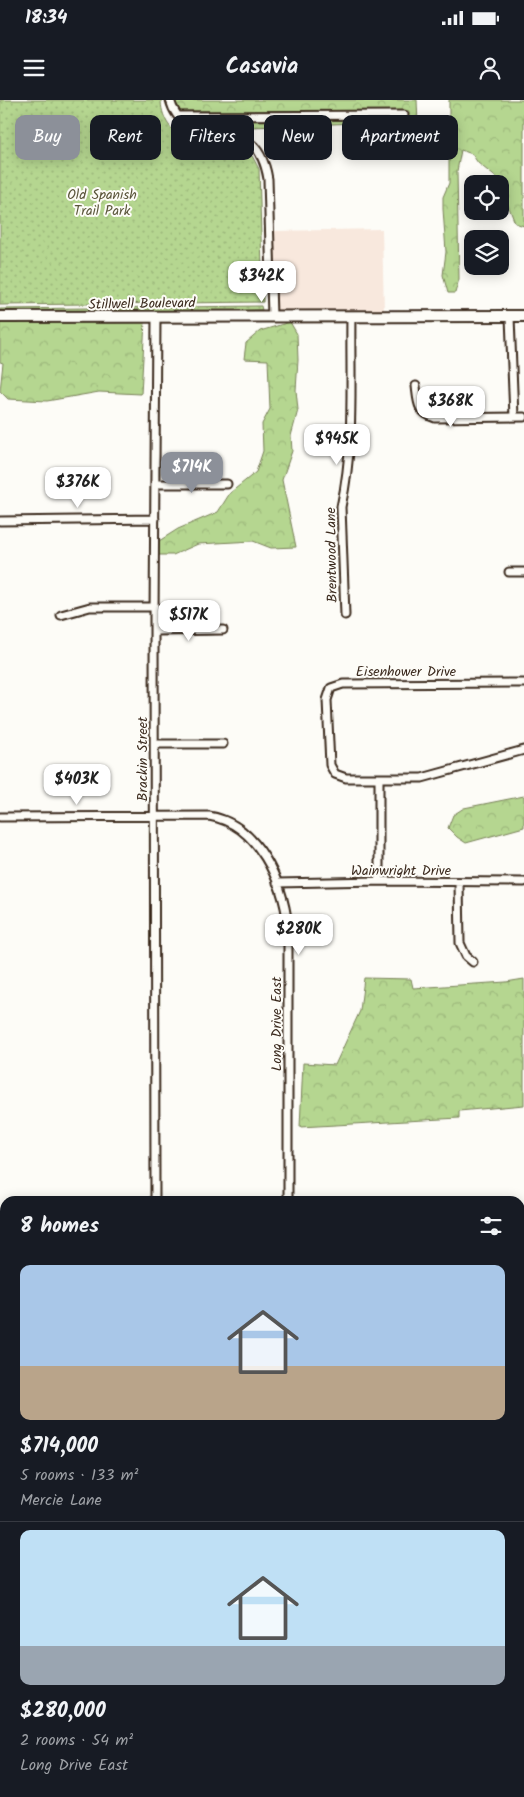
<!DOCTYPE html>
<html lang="en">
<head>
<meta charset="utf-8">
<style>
  body { margin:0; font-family:Kalam,sans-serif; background:#20242c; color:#f1f3f6; height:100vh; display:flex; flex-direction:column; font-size:19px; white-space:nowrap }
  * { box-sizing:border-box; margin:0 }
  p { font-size:16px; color:#9ea1a6 }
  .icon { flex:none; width:28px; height:28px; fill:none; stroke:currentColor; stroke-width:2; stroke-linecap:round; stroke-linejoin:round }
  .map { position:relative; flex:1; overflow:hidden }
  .side { position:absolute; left:0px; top:1096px; width:525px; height:601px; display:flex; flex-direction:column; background:#171b24; border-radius:15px 15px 0 0; box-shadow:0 2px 12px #0003 }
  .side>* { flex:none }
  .hud { position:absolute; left:15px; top:15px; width:495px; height:45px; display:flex; gap:10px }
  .tools { position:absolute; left:464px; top:75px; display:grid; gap:10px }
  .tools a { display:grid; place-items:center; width:45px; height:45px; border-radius:10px; background:#171b24; box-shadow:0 2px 12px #0003; font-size:25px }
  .price { position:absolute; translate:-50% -42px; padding:0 11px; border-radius:10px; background:#fff; color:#222; font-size:16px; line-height:32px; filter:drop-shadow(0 1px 2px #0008) }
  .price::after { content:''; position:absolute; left:50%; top:30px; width:15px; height:11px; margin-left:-8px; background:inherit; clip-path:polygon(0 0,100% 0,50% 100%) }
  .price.on { background:#8c9099; color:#fff }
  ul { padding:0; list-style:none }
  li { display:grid; align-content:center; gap:10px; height:265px; padding:0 20px }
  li+li { border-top:1px solid #363941 }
  li span { display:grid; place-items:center; height:155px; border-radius:10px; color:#555 }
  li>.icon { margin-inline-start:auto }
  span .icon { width:90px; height:90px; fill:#fffc; stroke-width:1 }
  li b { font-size:21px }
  h2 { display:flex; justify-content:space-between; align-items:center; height:60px; padding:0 20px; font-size:21px }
  .tag { padding:0 18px; border-radius:10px; background:#171b24; box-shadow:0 2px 12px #0003; font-size:18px; line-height:45px }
  .tag.on { background:#8c9099; color:#fff }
  .status { display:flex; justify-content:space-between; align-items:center; height:35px; padding:0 25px; background:#171b24; direction:ltr }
  .status svg { height:14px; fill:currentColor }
  header { display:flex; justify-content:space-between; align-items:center; height:65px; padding:0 20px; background:#171b24; font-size:22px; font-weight:800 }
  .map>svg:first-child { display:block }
  .built { fill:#f8e8dd }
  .forest { fill:url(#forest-crowns); stroke:#788057 }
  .wetland { fill:url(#wetland-marsh); stroke:#788057 }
  .park { fill:url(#park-dots); stroke:#788057 }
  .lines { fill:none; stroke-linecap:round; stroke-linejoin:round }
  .stream { stroke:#648c91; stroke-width:2.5 }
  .street-casing { stroke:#3b2a1e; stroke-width:11 }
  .secondary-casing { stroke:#3b2a1e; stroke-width:14 }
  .primary-casing { stroke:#3b2a1e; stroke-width:15 }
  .street { stroke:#fdfcf7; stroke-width:7 }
  .secondary { stroke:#fdfcf7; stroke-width:10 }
  .primary { stroke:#fdfcf7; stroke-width:11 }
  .labels { text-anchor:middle; stroke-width:4; stroke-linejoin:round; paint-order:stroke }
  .park-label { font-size:14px; fill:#5a553a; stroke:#fdfcf7 }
  .street-label { font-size:14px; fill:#3b2a1e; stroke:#fdfcf7 }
</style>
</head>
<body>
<div class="status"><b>18:34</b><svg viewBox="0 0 49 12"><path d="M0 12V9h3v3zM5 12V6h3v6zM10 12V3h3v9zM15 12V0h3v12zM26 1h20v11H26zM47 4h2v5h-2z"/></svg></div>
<header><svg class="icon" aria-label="menu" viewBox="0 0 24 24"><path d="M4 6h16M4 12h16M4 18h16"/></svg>Casavia<svg class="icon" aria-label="person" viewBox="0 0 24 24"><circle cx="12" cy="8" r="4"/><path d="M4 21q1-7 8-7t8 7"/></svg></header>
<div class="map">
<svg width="524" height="1697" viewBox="0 0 524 1697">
  <defs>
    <pattern id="forest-crowns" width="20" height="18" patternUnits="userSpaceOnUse" patternTransform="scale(1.25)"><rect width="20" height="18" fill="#b5d690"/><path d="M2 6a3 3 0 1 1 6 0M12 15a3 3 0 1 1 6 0" fill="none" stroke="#9db87c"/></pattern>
    <pattern id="wetland-marsh" width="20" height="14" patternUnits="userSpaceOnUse" patternTransform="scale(1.25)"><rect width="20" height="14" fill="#b5d690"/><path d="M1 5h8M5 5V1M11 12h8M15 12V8" fill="none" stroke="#9db87c"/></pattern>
    <pattern id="park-dots" width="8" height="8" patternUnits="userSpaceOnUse" patternTransform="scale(1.25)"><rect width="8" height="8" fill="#b5d690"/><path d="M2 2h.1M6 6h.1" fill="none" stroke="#9db87c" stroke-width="1.8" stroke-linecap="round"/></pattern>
  </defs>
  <rect width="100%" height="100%" fill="#fdfcf7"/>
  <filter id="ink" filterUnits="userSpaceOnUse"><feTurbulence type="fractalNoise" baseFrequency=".02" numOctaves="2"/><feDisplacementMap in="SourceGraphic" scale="10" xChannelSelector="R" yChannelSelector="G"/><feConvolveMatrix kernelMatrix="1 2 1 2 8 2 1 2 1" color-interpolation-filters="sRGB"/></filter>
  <g filter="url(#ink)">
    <!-- built -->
    <path class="built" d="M 382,129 L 384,211 L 277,211 L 274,131 Z
      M 5,1471 L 5,1664 L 0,1663 L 0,1472 Z"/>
    <!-- forest -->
    <path class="forest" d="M 175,0 L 417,0 L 418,25 L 381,26 L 381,32 L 359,23 L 225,28 L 203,25 L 190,21 L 408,20 L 409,11 L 180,11 Z
      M 449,0 L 524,0 L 524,126 L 515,123 L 498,79 L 478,63 L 472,54 L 461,50 L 457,71 L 459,179 L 455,193 L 448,193 L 443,175 L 446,152 L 443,109 L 443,97 L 449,83 Z
      M 145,221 L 141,294 L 99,292 L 47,301 L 8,299 L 0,291 L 3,263 L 0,262 L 0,222 Z
      M 290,222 L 297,234 L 298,260 L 296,290 L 298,310 L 291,336 L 292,351 L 282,380 L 296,447 L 271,448 L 253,441 L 198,444 L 173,455 L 159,455 L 159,441 L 178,429 L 218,412 L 230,393 L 256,372 L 263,351 L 262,324 L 270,309 L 268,260 L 244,259 L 246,243 L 260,231 Z
      M 524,696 L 524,727 L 466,743 L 457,737 L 448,728 L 453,715 L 464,708 Z
      M 364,878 L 411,879 L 413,888 L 506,882 L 524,879 L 524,1005 L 459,1011 L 459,1018 L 300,1027 L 303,963 L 335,965 L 360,911 Z"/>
    <!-- wetland -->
    <path class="wetland" d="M 0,1351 L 5,1351 L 5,1462 L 0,1462 Z
      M 524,1632 L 524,1685 L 520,1689 L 520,1635 Z
      M 467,1692 L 515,1692 L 515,1693 L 510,1697 L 461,1697 Z"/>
    <!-- park -->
    <path class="park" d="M 0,0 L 161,0 C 161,15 169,32 185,37 C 205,43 231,36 249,52 C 253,56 256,64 259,69 L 263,202 L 0,205 Z
      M 261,206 L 262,210 L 228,211 L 0,213 L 0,209 Z"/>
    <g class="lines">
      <!-- stream -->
      <path class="stream" d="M 520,1664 L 524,1660
        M 470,1697 L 478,1692"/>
      <!-- street casing -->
      <g class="street-casing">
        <path id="street" d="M 170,0 C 185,56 256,3 268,79 L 272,216
          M 178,16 L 404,15
          M 510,217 L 514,317
          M 416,286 C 418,303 417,312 435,318 L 524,317
          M 155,384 L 227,384
          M 0,421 L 155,419
          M 509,472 L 524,472
          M 61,515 L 90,507 L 155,507
          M 345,515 L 341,407 C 355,344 350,279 351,216
          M 155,531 L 223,530
          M 524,583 L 343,584 L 331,588 L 327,600 L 330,665 L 335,674 L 346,678 L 422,678 L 524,650
          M 155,644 L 223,644
          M 379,678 L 379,781
          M 0,717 L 209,716 C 258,724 283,782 288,826 L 288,1101
          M 277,783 L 379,781 L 524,782
          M 459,783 L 460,843 L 466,856 L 473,862
          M 155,1101 L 154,519 L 156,216
          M 520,1211 L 524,1211
          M 0,1218 L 5,1218
          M 0,1467 L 5,1467
          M 520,1542 L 524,1542
          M 160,1692 L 160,1697"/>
      </g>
      <!-- secondary casing -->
      <g class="secondary-casing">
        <path id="secondary" d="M 0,217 L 524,216"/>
      </g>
      <!-- primary casing -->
      <g class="primary-casing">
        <path id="primary" d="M 0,1679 L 5,1680
          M 67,1692 L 91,1697"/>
      </g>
      <!-- street -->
      <use href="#street" class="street"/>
      <!-- secondary -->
      <use href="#secondary" class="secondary"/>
      <!-- primary -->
      <use href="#primary" class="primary"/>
    </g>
  </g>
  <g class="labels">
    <!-- park labels -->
    <g class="park-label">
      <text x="102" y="99">Old Spanish<tspan x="102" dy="16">Trail Park</tspan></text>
    </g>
    <!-- street labels -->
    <g class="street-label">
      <text transform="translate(142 203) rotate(-1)" y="5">Stillwell Boulevard</text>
      <text transform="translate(331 455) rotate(-91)" y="5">Brentwood Lane</text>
      <text x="406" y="576">Eisenhower Drive</text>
      <text transform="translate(142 659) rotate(-90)" y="5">Brackin Street</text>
      <text x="401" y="775">Wainwright Drive</text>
      <text transform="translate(276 924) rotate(-90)" y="5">Long Drive East</text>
    </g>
  </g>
</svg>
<div class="tools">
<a><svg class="icon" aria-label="locate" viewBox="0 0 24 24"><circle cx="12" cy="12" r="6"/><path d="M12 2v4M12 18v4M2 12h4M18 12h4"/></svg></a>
<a><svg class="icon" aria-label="layers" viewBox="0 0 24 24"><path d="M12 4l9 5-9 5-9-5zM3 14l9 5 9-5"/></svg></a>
</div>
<b class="price" style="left:262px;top:203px">$342K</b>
<b class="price" style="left:451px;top:328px">$368K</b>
<b class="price" style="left:337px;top:366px">$945K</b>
<b class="price on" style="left:192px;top:394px">$714K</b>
<b class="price" style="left:78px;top:409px">$376K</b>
<b class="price" style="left:189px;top:542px">$517K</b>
<b class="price" style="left:77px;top:706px">$403K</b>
<b class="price" style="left:299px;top:856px">$280K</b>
<div class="hud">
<a class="tag on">Buy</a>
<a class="tag">Rent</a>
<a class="tag">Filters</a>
<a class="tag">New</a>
<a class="tag">Apartment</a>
</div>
<section class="side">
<h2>8 homes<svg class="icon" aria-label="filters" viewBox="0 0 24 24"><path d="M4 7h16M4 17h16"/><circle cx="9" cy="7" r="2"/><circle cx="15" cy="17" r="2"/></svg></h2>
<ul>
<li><span style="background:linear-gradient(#a9c7e8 65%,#b9a48a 0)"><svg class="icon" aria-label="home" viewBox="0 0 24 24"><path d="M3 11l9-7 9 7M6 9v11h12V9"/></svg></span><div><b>$714,000</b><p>5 rooms · 133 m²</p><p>Mercie Lane</p></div></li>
<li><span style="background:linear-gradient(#bfe0f5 75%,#9aa5b1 0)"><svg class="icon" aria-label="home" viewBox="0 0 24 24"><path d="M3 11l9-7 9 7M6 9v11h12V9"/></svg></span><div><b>$280,000</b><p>2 rooms · 54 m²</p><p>Long Drive East</p></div></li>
</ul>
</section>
</div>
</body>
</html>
